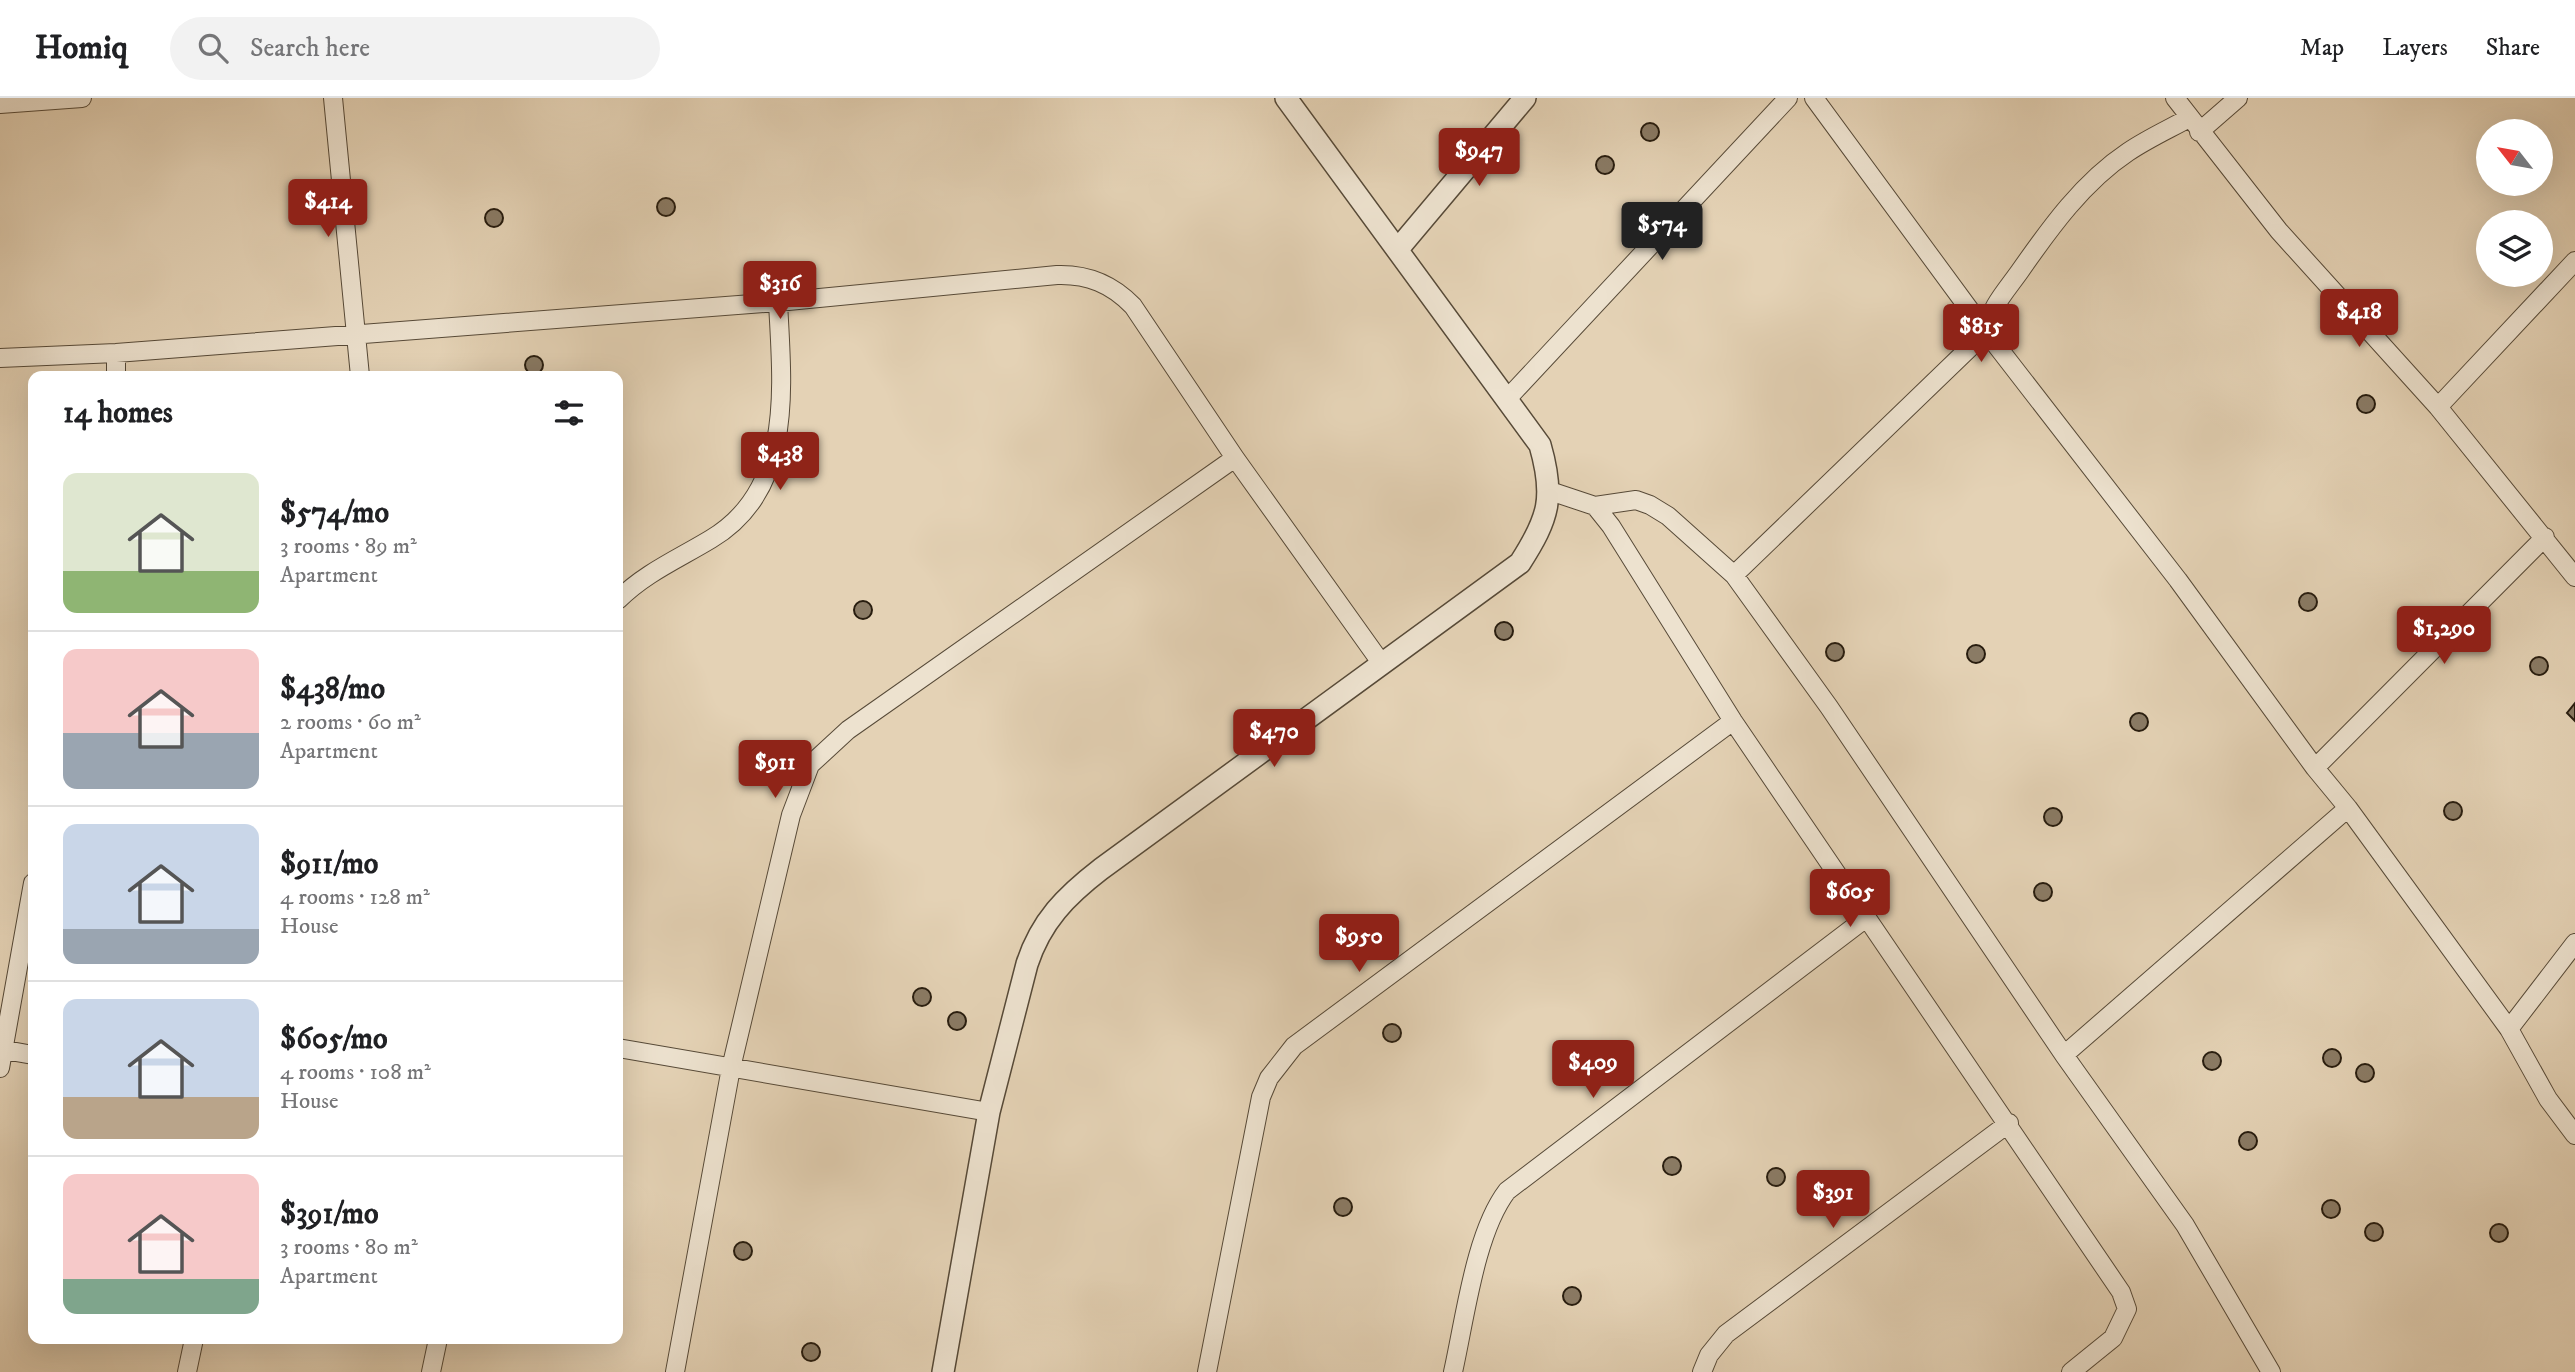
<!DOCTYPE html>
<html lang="en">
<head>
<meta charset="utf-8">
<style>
  body { margin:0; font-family:"IM FELL DW Pica",serif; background:#f2f2f2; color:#202124; height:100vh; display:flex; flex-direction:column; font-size:26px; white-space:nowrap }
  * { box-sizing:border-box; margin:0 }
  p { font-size:23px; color:#757577 }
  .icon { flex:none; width:38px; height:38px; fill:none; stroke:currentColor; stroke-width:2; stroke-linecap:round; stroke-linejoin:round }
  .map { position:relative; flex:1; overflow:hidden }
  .panel { position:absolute; left:28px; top:273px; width:595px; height:973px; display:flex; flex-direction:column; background:#fff; border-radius:14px; box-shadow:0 7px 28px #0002 }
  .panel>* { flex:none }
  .needle { width:46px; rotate:301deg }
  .buttons { position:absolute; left:2476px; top:21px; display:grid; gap:14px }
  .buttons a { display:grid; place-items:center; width:77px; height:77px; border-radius:50%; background:#fff; box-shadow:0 7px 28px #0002; font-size:35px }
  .price { position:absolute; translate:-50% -60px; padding:0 16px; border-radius:7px; background:#8f2418; color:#fff; font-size:23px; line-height:46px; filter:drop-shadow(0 2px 4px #0008) }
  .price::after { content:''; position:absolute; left:50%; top:42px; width:21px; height:16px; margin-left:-10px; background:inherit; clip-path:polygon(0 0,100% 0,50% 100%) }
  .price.active { background:#222; color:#fff }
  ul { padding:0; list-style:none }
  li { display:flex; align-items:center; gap:21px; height:175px; padding:0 35px }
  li+li { border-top:2px solid #e0e0e0 }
  li span { display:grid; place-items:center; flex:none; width:196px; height:140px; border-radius:14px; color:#555 }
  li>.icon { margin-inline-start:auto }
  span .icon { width:84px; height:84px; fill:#fffc; stroke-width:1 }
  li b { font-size:30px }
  h2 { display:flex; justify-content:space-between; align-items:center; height:84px; padding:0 35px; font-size:30px }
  header { display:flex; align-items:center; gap:42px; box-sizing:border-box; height:98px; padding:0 35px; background:#fff; border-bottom:2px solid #e0e0e0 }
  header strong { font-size:33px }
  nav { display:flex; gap:38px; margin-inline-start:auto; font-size:24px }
  .search { width:490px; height:63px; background:#f2f2f2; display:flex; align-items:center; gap:18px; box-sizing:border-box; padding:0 24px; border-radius:38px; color:#757577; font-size:26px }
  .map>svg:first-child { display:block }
  .building { fill:#8a7b65; stroke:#281d0f; stroke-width:2 }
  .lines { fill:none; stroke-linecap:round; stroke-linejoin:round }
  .minor-casing { stroke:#574a38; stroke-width:20 }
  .tertiary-casing { stroke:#574a38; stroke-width:24 }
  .minor { stroke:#ede2cf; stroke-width:18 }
  .tertiary { stroke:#ede2cf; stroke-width:21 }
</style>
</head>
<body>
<header>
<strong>Homiq</strong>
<div class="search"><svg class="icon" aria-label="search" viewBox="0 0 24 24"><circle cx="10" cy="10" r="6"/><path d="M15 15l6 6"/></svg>Search here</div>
<nav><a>Map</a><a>Layers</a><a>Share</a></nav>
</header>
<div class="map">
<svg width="2575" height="1274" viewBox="0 0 2575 1274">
  <rect width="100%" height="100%" fill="#e4d2b5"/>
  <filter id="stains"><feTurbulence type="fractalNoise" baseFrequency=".00286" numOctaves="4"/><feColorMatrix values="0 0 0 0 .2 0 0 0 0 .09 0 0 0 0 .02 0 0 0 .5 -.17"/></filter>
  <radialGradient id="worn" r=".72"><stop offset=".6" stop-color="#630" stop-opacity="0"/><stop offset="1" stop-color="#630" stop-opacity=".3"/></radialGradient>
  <!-- building -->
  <path class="building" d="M1641 34a9 9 0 1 1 18 0a9 9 0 1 1-18 0Z
    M1596 67a9 9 0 1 1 18 0a9 9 0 1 1-18 0Z
    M657 109a9 9 0 1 1 18 0a9 9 0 1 1-18 0Z
    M485 120a9 9 0 1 1 18 0a9 9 0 1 1-18 0Z
    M525 267a9 9 0 1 1 18 0a9 9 0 1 1-18 0Z
    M2357 306a9 9 0 1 1 18 0a9 9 0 1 1-18 0Z
    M2299 504a9 9 0 1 1 18 0a9 9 0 1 1-18 0Z
    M854 512a9 9 0 1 1 18 0a9 9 0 1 1-18 0Z
    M1495 533a9 9 0 1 1 18 0a9 9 0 1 1-18 0Z
    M1826 554a9 9 0 1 1 18 0a9 9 0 1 1-18 0Z
    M1967 556a9 9 0 1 1 18 0a9 9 0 1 1-18 0Z
    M2530 568a9 9 0 1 1 18 0a9 9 0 1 1-18 0Z
    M 2575,605 L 2575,623 L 2567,615 Z
    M2130 624a9 9 0 1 1 18 0a9 9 0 1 1-18 0Z
    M2444 713a9 9 0 1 1 18 0a9 9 0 1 1-18 0Z
    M2044 719a9 9 0 1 1 18 0a9 9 0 1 1-18 0Z
    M2034 794a9 9 0 1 1 18 0a9 9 0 1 1-18 0Z
    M913 899a9 9 0 1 1 18 0a9 9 0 1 1-18 0Z
    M948 923a9 9 0 1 1 18 0a9 9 0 1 1-18 0Z
    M1383 935a9 9 0 1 1 18 0a9 9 0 1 1-18 0Z
    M2323 960a9 9 0 1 1 18 0a9 9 0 1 1-18 0Z
    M2203 963a9 9 0 1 1 18 0a9 9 0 1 1-18 0Z
    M2356 975a9 9 0 1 1 18 0a9 9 0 1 1-18 0Z
    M2239 1043a9 9 0 1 1 18 0a9 9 0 1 1-18 0Z
    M1663 1068a9 9 0 1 1 18 0a9 9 0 1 1-18 0Z
    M1767 1079a9 9 0 1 1 18 0a9 9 0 1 1-18 0Z
    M1334 1109a9 9 0 1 1 18 0a9 9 0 1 1-18 0Z
    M2322 1111a9 9 0 1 1 18 0a9 9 0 1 1-18 0Z
    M2365 1134a9 9 0 1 1 18 0a9 9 0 1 1-18 0Z
    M2490 1135a9 9 0 1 1 18 0a9 9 0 1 1-18 0Z
    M734 1153a9 9 0 1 1 18 0a9 9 0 1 1-18 0Z
    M1563 1198a9 9 0 1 1 18 0a9 9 0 1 1-18 0Z
    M802 1254a9 9 0 1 1 18 0a9 9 0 1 1-18 0Z"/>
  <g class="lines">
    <!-- minor casing -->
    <g class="minor-casing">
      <path id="minor" d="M 333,0 L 360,278
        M 1814,0 L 1986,234 L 2178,482 L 2315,670 L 2348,710 L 2509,931 L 2548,1001 L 2575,1037
        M 2175,0 L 2279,133 L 2438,309 L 2575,479
        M 0,6 L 82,0
        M 2199,34 L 2238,0
        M 116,255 L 116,278
        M 0,260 L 116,255 L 778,204 L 1057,177 C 1088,176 1112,186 1133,208 L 1235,360 L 1382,566
        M 1507,301 L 1788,0
        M 2438,309 L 2575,163
        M 1550,393 L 1595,408 L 1611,428 L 1733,623 L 2121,1194 L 2127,1211 L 2113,1240 L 2071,1274
        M 1595,408 L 1636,402 L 1650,407 L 1668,418 L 1734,477 L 1829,609 L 2064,957 L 2185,1127 L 2271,1274
        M 1734,477 L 1986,234 C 1990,209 2006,193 2020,173 C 2050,130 2083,84 2128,54 C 2147,41 2169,31 2189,20
        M 618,502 C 645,475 678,461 711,441 C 795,391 782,287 778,204
        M 2315,670 L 2545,439
        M 2509,931 L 2575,845
        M 618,950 L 989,1014
        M 0,951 L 33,957
        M 2064,957 L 2348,710
        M 0,970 L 33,785
        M 187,1274 L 194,1241
        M 431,1274 L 438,1241
        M 675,1274 L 731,970 L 791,717 L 810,667 L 848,632 L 1235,360
        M 1207,1274 L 1261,999 L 1269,980 L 1294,948 L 1733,623
        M 1453,1274 C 1465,1221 1475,1135 1507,1093 L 1866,820
        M 1702,1274 L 1709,1257 L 1726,1236 L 2009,1025"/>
    </g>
    <!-- tertiary casing -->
    <g class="tertiary-casing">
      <path id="tertiary" d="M 1398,151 L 1525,0
        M 943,1274 L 989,1014 L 1027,866 C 1041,823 1066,798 1101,771 L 1520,465 C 1549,420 1555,399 1540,347 L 1286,0"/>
    </g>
    <!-- minor -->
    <use href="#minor" class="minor"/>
    <!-- tertiary -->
    <use href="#tertiary" class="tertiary"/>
  </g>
  <rect width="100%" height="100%" filter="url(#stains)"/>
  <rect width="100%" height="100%" fill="url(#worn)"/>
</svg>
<div class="buttons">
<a><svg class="needle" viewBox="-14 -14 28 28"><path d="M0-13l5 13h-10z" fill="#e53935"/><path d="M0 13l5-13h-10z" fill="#757577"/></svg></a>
<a><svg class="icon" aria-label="layers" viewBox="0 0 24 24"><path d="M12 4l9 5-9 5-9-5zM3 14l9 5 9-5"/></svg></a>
</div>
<b class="price" style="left:1479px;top:90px">$947</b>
<b class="price" style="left:328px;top:141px">$414</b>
<b class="price active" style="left:1662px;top:164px">$574</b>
<b class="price" style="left:780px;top:223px">$316</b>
<b class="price" style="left:2359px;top:251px">$418</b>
<b class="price" style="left:1981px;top:266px">$815</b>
<b class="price" style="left:780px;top:394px">$438</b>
<b class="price" style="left:2444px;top:568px">$1,290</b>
<b class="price" style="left:1274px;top:671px">$470</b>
<b class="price" style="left:775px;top:702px">$911</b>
<b class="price" style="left:1850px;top:831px">$605</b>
<b class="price" style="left:1359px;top:876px">$950</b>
<b class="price" style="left:1593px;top:1002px">$409</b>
<b class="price" style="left:1833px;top:1132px">$391</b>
<section class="panel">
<h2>14 homes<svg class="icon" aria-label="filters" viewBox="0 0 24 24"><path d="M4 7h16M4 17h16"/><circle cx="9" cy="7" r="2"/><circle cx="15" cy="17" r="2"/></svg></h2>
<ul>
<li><span style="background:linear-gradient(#dfe7d0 70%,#8fb573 0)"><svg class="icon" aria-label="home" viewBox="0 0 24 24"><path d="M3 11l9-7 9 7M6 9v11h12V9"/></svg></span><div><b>$574/mo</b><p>3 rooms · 89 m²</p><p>Apartment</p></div></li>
<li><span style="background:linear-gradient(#f6c9c9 60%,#9aa5b1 0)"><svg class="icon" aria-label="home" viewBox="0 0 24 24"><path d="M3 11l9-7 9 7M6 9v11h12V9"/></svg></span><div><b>$438/mo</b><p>2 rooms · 60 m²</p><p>Apartment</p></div></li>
<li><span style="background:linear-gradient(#c9d6e8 75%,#9aa5b1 0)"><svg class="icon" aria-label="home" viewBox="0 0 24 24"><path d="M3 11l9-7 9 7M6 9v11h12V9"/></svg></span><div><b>$911/mo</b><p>4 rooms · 128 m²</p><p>House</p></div></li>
<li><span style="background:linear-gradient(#c9d6e8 70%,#b9a48a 0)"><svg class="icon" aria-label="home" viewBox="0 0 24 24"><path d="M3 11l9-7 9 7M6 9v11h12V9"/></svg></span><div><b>$605/mo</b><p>4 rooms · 108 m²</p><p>House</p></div></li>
<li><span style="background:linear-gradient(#f6c9c9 75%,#7fa58c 0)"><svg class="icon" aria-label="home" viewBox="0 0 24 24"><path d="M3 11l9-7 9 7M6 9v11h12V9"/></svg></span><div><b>$391/mo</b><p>3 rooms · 80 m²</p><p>Apartment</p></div></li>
</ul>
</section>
</div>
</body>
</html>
